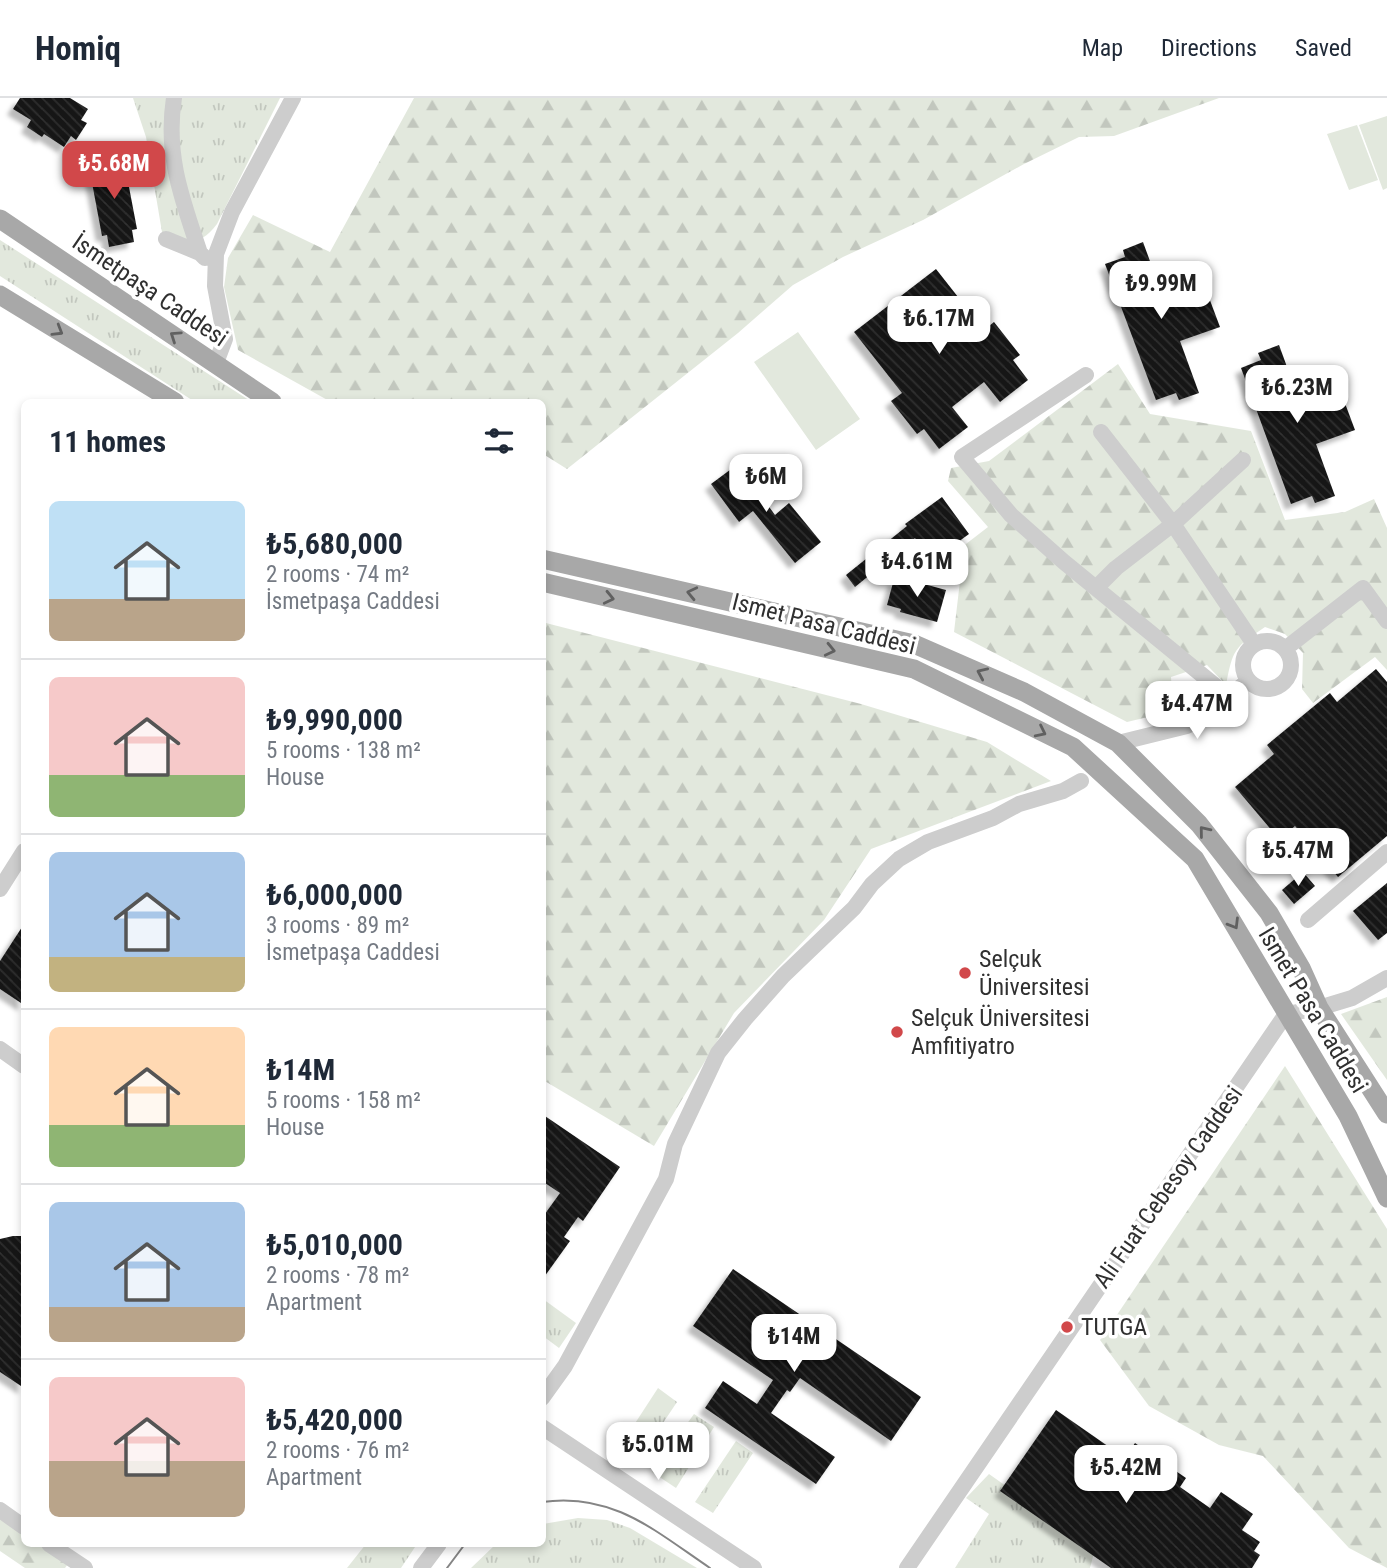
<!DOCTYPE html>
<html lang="en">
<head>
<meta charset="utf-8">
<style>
  body { margin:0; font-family:"Roboto Condensed",sans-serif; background:#f6f6f7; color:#1f2937; height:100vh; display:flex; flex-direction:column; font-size:26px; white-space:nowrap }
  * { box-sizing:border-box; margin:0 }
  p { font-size:23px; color:#747a83 }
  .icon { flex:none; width:38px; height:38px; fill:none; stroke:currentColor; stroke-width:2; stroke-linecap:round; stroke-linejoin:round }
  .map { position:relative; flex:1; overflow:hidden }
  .details { position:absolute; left:21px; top:301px; width:525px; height:1148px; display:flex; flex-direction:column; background:#fff; border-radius:10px; box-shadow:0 4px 10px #0003 }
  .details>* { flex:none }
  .price { position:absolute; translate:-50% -60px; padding:0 16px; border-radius:14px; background:#fff; color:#222; font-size:23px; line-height:46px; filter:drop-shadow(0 2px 4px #0008) }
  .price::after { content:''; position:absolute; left:50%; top:42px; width:21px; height:16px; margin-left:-10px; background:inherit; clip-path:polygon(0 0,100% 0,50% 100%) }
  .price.active { background:#d1484a; color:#fff }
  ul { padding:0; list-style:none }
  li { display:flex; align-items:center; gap:21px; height:175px; padding:0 28px }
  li+li { border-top:2px solid #e0e1e3 }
  li span { display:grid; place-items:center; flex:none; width:196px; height:140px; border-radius:10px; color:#555 }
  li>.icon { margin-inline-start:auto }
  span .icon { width:84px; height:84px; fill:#fffc; stroke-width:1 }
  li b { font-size:30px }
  h2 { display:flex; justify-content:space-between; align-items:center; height:84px; padding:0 28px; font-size:30px }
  header { display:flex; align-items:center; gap:42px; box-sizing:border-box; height:98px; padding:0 35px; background:#fff; border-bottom:2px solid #e0e1e3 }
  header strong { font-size:33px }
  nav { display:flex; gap:38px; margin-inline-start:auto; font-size:24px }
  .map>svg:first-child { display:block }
  .grass { fill:url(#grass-tufts) }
  .forest { fill:url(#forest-firs) }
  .pitch { fill:#e2e8dd }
  .building { fill:url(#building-back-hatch); filter:url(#shadow) }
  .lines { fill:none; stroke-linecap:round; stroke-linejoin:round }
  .minor { stroke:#cdcdcd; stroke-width:16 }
  .major { stroke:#a8a8a8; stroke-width:19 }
  .tram { stroke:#858585; stroke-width:2 }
  .oneway { stroke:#606060 }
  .poi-dot { fill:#d1484a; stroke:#fff; stroke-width:2.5 }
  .labels { text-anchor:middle; stroke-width:7; stroke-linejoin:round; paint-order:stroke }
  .street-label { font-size:24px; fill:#303030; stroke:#fff }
  .poi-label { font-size:24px; fill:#303030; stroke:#fff; text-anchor:start }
</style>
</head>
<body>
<header>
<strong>Homiq</strong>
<nav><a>Map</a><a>Directions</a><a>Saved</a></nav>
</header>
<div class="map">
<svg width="1387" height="1470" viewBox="0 0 1387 1470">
  <defs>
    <pattern id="grass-tufts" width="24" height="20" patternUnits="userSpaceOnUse" patternTransform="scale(1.75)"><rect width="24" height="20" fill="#e2e8dd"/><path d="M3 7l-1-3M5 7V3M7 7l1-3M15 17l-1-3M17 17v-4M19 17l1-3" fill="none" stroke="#c2c7be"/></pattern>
    <pattern id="forest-firs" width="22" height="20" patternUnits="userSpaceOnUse" patternTransform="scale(1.75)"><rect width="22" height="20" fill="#e2e8dd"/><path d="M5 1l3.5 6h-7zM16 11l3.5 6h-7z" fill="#c2c7be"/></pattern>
    <pattern id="building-back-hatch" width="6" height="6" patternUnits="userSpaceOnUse" patternTransform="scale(1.75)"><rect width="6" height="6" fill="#171717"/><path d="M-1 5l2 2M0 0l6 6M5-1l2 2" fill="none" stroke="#303030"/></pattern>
    <filter id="shadow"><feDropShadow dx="-6" dy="6" stdDeviation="2" flood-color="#0004"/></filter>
  </defs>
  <rect width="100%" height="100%" fill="#fff"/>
  <!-- grass -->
  <path class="grass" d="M 133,0 L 280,0 L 217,126 C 200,149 189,143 163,140 L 146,39 Z
    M 0,142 L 252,304 L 195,304 L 0,178 Z
    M 543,1201 L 576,1225 L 559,1250 L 543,1238 Z
    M 658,1290 L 677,1304 L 637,1364 L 617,1353 Z
    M 694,1316 L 714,1329 L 676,1390 L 652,1374 Z
    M 736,1343 L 753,1355 L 713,1415 L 695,1404 Z
    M 989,1376 L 1095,1451 L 1090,1470 L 955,1470 L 989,1416 L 966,1400 Z
    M 578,1420 L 607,1422 L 630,1430 L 697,1470 L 471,1470 L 496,1446 L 542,1446 L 543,1426 Z
    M 366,1446 L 417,1446 L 401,1470 L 347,1470 Z"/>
  <!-- forest -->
  <path class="forest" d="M 414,0 L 1219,0 L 1114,38 L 1079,39 L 1024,66 L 923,122 L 843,159 L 793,187 L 738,235 L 567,371 L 543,356 L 542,304 L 331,304 L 238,252 L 224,189 L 228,160 L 253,117 L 330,154 Z
    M 1118,266 L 1150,316 L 1251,333 L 1285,422 L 1345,414 L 1374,401 L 1387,430 L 1387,572 L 1375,559 L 1313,605 L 1302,591 L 1303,555 L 1285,536 L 1265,529 C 1234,550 1233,551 1226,587 L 1207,567 L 1171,579 L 1173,613 L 1127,624 L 954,534 L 960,483 L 940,466 L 988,429 L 948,383 L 951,370 L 989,363 Z
    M 542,524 L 861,606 L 987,644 L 1051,683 L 871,751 L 824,822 L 734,915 L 654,1048 L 543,982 Z
    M 1387,899 L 1387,982 L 1341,916 Z
    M 1285,968 L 1387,1131 L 1387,1470 L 1349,1450 L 1263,1358 L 1219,1347 L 1149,1308 L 1100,1242 Z
    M 0,1420 L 24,1436 L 24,1446 L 38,1446 L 68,1466 L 65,1470 L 25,1470 L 0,1453 Z"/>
  <!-- pitch -->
  <path class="pitch" d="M 1387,18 L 1387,90 L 1383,92 L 1359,27 Z
    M 1357,27 L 1378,82 L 1349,92 L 1327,36 Z
    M 798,234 L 860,321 L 816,352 L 754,264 Z"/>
  <!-- building -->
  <path class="building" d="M 20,0 L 70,0 L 88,11 L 81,22 L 87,25 L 76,42 L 71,38 L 64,49 L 44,36 L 42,39 L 27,29 L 31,22 L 13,11 Z
    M 118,57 L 120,69 L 125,68 L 137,131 L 132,132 L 134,144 L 109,149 L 107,137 L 102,138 L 90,74 L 95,74 L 93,62 Z
    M 1143,144 L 1162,196 L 1202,181 L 1220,229 L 1180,243 L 1199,295 L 1179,302 L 1176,295 L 1156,302 L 1105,166 L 1125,159 L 1123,152 Z
    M 936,171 L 984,232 L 994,224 L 1020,257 L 1013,262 L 1028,282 L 1000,304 L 984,284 L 952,309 L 968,329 L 939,351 L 924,331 L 917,336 L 891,303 L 902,295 L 854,234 Z
    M 1279,247 L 1298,299 L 1337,284 L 1355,332 L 1316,346 L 1335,398 L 1315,405 L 1312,398 L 1291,406 L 1241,270 L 1261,262 L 1258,255 Z
    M 738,366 L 775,417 L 789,405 L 821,444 L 795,465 L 753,413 L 739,424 L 711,386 Z
    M 942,399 L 969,436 L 932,463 L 915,440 L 855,489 L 846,477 L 907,428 L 905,426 Z
    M 894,481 L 908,485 L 909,482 L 946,492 L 937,524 L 900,514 L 901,511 L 887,507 Z
    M 1376,571 L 1387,584 L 1387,738 L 1338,779 L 1295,728 L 1279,741 L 1235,689 L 1274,656 L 1267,647 L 1330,595 L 1337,604 Z
    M 1303,774 L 1315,788 L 1294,806 L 1282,792 Z
    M 1387,785 L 1387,835 L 1378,842 L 1353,813 Z
    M 24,826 L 24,907 L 0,891 L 0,863 Z
    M 542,1016 L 620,1069 L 583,1123 L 578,1119 L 564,1139 L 570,1143 L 542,1182 L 542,1120 L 560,1095 L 542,1083 Z
    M 13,1138 L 24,1138 L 24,1290 L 0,1274 L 0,1141 Z
    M 733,1171 L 921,1299 L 891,1343 L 800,1280 L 790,1294 L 787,1292 L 771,1315 L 835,1359 L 816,1386 L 705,1310 L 723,1283 L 757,1306 L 773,1282 L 693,1228 Z
    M 1056,1312 L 1125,1360 L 1135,1345 L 1186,1380 L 1180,1389 L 1210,1410 L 1221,1394 L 1253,1416 L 1242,1432 L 1260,1444 L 1254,1453 L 1260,1457 L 1252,1470 L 1111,1470 L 1000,1393 Z"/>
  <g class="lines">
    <!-- minor -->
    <path class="minor" d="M 174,0 C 165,57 182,101 200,155
      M 166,141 L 200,155 L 205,160
      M 216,265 L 225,241 L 215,188 L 216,156 L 232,114 L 293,0
      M 1086,277 L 962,359 L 1011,417 L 1064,464 L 1229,599
      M 1101,334 L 1173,426 L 1254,546
      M 1097,489 L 1116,470 L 1173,426 L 1243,362
      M1243 567a24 24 0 1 1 48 0a24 24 0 1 1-48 0Z
      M 1285,551 L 1363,490 L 1387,523
      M 1118,645 L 1187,628 L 1208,615 L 1248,583
      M 0,791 L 24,753
      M 1308,822 L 1387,754
      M 0,951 L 24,968
      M 542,1300 L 565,1268 L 666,1081 L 675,1046 L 718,955 L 745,921 L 783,878 L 854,810 L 872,786 L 899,761 L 928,744 L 993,720 L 1019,706 L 1063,693 L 1081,683
      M 542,1329 L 754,1470
      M 0,1412 L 24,1429
      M 49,1446 L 85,1470
      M 421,1470 L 439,1446
      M 907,1470 L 1286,916 L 1319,910 L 1352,900 L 1387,880"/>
    <!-- major -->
    <path class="major" d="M 0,121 L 272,304
      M 0,197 L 175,304
      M 542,461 L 914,546 L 1024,594 L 1118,645 L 1199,726 L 1269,815 L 1301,870 L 1319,910 L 1387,1016
      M 542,484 L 914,571 L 1073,649 L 1195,761 L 1348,1018 L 1387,1100"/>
    <!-- tram -->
    <path class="tram" d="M 542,1404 C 613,1394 655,1433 710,1470
      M 447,1470 L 465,1446"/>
  </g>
  <!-- one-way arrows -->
  <defs><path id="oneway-chevron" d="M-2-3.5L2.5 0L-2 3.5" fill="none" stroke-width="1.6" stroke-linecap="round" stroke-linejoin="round" transform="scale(1.75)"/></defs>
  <g class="oneway">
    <use href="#oneway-chevron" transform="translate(58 233) rotate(31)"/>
    <use href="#oneway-chevron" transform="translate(175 238) rotate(-146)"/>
    <use href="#oneway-chevron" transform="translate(692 495) rotate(-167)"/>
    <use href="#oneway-chevron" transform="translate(609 500) rotate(13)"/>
    <use href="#oneway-chevron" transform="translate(830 552) rotate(13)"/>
    <use href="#oneway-chevron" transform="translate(982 575) rotate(-156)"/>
    <use href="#oneway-chevron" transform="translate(1041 634) rotate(26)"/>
    <use href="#oneway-chevron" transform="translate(1204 733) rotate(-129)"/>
    <use href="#oneway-chevron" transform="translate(1234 826) rotate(59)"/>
  </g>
  <!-- markers -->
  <g class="poi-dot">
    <circle cx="965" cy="875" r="7"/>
    <circle cx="897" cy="934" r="7"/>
    <circle cx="1067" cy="1229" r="7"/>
  </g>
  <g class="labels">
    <!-- street labels -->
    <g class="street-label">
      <text transform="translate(150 192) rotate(34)" y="8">İsmetpaşa Caddesi</text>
      <text transform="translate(824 526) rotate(14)" y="8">Ismet Pasa Caddesi</text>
      <text transform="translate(1313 912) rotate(59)" y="8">Ismet Pasa Caddesi</text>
      <text transform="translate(1168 1089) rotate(-55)" y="8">Ali Fuat Cebesoy Caddesi</text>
    </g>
    <!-- poi labels -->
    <g class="poi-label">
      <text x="979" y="869">Selçuk<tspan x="979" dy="28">Üniversitesi</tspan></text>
      <text x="911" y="928">Selçuk Üniversitesi<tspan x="911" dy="28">Amfitiyatro</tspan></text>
      <text x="1081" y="1237">TUTGA</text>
    </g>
  </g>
</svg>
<b class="price active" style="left:114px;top:103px">₺5.68M</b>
<b class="price" style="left:1161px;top:223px">₺9.99M</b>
<b class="price" style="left:939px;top:258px">₺6.17M</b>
<b class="price" style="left:1297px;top:327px">₺6.23M</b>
<b class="price" style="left:766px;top:416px">₺6M</b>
<b class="price" style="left:917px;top:501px">₺4.61M</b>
<b class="price" style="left:1197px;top:643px">₺4.47M</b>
<b class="price" style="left:1298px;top:790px">₺5.47M</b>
<b class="price" style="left:794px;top:1276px">₺14M</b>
<b class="price" style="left:658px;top:1384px">₺5.01M</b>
<b class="price" style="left:1126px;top:1407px">₺5.42M</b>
<section class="details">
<h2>11 homes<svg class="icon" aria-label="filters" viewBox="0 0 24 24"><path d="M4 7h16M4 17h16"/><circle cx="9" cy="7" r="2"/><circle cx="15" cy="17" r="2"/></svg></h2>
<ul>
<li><span style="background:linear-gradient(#bfe0f5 70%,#b9a48a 0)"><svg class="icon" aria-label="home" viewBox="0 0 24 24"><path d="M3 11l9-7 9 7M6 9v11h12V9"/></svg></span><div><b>₺5,680,000</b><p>2 rooms · 74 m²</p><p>İsmetpaşa Caddesi</p></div></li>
<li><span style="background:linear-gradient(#f6c9c9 70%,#8fb573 0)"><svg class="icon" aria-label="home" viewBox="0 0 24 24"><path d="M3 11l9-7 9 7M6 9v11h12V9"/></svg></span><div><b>₺9,990,000</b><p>5 rooms · 138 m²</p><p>House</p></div></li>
<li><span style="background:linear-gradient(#a9c7e8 75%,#c2b280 0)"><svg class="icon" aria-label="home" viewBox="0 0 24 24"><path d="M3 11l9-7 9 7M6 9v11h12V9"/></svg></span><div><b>₺6,000,000</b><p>3 rooms · 89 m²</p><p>İsmetpaşa Caddesi</p></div></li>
<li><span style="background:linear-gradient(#ffd9b3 70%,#8fb573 0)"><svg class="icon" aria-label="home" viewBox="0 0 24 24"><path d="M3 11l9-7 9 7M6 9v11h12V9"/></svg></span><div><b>₺14M</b><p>5 rooms · 158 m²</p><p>House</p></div></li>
<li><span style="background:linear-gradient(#a9c7e8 75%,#b9a48a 0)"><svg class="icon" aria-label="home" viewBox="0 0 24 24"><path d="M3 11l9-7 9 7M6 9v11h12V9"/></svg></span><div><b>₺5,010,000</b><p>2 rooms · 78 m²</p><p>Apartment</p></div></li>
<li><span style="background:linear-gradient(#f6c9c9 60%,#b9a48a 0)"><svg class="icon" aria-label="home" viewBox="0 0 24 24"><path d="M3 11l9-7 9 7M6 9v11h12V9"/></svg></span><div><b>₺5,420,000</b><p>2 rooms · 76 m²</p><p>Apartment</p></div></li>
</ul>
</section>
</div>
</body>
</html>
